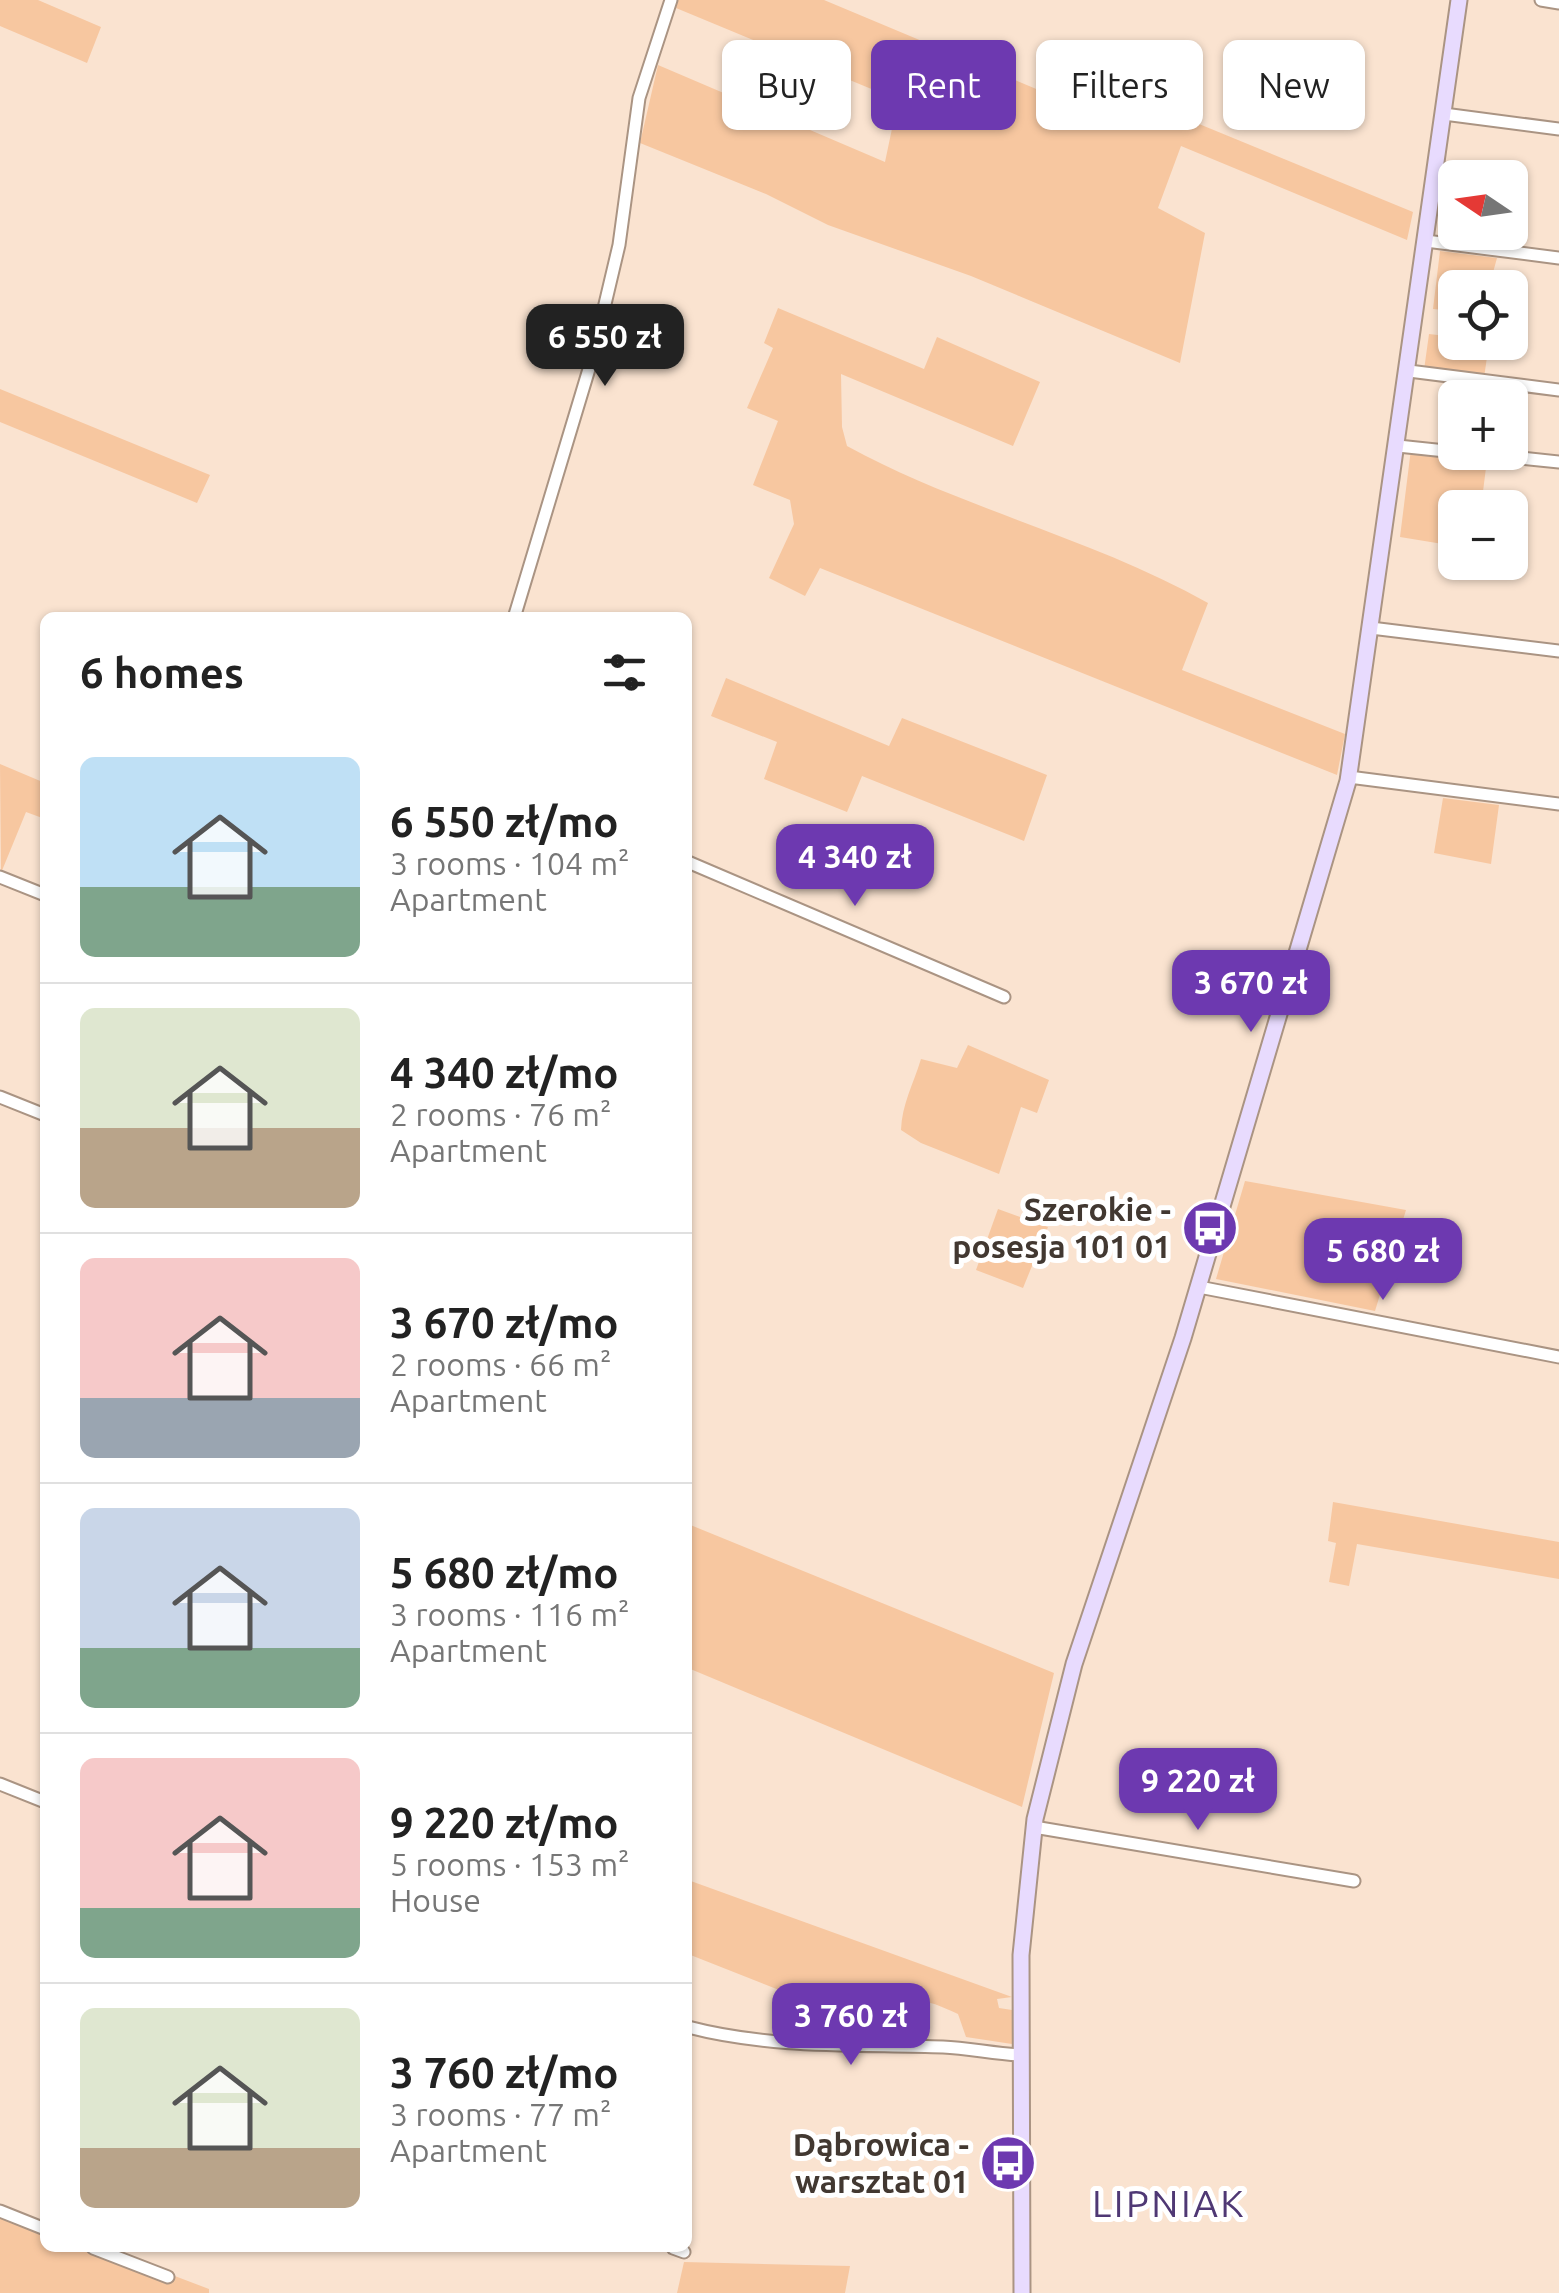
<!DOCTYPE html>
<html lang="en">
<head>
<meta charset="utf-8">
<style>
  body { margin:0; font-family:Ubuntu,sans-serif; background:#f2f2f2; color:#222; height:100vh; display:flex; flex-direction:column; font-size:38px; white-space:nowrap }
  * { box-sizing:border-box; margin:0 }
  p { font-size:32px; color:#767676 }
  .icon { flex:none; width:55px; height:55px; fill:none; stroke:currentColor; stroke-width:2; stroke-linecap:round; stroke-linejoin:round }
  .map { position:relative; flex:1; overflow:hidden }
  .details { position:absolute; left:40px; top:612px; width:652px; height:1640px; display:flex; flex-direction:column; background:#fff; border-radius:15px; box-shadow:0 2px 8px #0004 }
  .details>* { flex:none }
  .banner { position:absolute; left:722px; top:40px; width:685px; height:90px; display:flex; gap:20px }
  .needle { width:65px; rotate:283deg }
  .buttons { position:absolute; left:1438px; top:160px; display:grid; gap:20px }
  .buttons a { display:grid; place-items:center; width:90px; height:90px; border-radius:15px; background:#fff; box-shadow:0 2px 8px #0004; font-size:50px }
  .price { position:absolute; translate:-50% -85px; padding:0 22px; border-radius:20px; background:#6d39b0; color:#fff; font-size:32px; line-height:65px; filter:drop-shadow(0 2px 5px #0008) }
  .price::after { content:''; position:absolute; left:50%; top:60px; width:30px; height:22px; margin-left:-15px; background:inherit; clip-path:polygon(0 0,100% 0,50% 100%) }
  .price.selected { background:#222; color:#fff }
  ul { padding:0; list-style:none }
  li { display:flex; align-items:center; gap:30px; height:250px; padding:0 40px }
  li+li { border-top:2px solid #e0e0e0 }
  li span { display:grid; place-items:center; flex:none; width:280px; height:200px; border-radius:15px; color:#555 }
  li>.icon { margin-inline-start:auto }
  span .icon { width:120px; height:120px; fill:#fffc; stroke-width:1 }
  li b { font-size:42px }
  h2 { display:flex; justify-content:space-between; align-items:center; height:120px; padding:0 40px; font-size:42px }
  .chip { padding:0 35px; border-radius:15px; background:#fff; box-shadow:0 2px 8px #0004; font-size:35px; line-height:90px }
  .chip.selected { background:#6d39b0; color:#fff }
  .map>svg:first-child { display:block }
  .green { fill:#f7c7a0 }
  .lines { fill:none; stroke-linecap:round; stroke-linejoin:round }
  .street-casing { stroke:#aa9483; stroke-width:15 }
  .secondary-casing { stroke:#aa9483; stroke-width:19 }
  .street { stroke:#fff; stroke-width:11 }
  .secondary { stroke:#e8dbfe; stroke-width:15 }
  .labels { text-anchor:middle; stroke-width:10; stroke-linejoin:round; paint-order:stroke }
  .poi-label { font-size:32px; font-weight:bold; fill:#423831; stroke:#fff; text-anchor:end }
  .quarter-label { font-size:38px; letter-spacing:2.5px; fill:#4f3874; stroke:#fff }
</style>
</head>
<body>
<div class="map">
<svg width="1559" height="2293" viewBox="0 0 1559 2293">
  <rect width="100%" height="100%" fill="#fae3d0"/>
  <!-- green -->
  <path class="green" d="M 0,0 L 38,0 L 101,27 L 87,63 L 0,26 Z
    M 678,0 L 824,0 L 1103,117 L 1114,89 L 1413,212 L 1407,240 L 1181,146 L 1158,208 L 1205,233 L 1180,363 L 971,276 L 828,225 L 766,194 L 640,143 L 658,65 L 885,162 L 898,100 L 676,8 Z
    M 1440,251 L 1497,258 L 1489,287 L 1455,288 L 1455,311 L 1433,309 Z
    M 778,308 L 924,369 L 937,337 L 1040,382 L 1013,446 L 841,374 L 842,427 L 847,446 C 962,509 1093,538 1208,603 L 1182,670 L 1345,734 L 1337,775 L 820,568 L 805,596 L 769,578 L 794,524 L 790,500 L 753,485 L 778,421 L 747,408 L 773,348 L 764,343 Z
    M 1429,334 L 1455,337 L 1455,342 L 1489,343 L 1484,378 L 1424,370 Z
    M 0,389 L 210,475 L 197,503 L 0,422 Z
    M 1411,449 L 1487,460 L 1481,507 L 1455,508 L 1455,546 L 1400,537 Z
    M 726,678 L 889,746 L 902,718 L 1047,775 L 1024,841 L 862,776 L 847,812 L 764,779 L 777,742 L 711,716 Z
    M 0,764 L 45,783 L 45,819 L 26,812 L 1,873 Z
    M 1443,798 L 1499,805 L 1491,864 L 1434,853 Z
    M 968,1045 L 1049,1080 L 1037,1113 L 1021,1107 L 999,1174 L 921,1143 L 901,1130 C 902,1104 913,1085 921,1059 L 957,1068 Z
    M 1245,1181 L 1406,1210 L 1375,1311 L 1216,1279 Z
    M 998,1209 L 1048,1227 L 1023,1288 L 976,1270 Z
    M 1333,1502 L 1559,1542 L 1559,1579 L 1357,1544 L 1349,1586 L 1329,1582 L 1336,1543 L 1328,1541 Z
    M 688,1524 L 1054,1673 L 1022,1807 L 688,1668 Z
    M 688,1880 L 1012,1997 L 997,1999 L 999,2008 L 1012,2010 L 1012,2044 L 966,2037 L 958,2014 C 915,1994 910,1996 875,2028 L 688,1954 Z
    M 0,2209 L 45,2226 L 45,2248 L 101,2248 L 209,2289 L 209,2293 L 0,2293 Z
    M 684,2262 L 850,2266 L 845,2293 L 677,2293 Z"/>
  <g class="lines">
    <!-- street casing -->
    <g class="street-casing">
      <path id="street" d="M 1541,0 L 1559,3
        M 1444,114 L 1559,129
        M 1426,241 L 1559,258
        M 1409,371 L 1559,390
        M 1398,446 L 1455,452
        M 1463,452 L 1559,462
        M 514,618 L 592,359 L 619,245 L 639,98 L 671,0
        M 1371,628 L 1559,651
        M 1349,777 L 1559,804
        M 688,862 L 1004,997
        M 0,877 L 45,895
        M 0,1097 L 45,1115
        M 1199,1287 L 1559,1357
        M 0,1784 L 45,1802
        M 1034,1827 L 1354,1881
        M 688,2027 C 772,2049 857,2044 943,2047 C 969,2048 995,2054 1021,2055
        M 0,2211 L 45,2229
        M 93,2248 L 168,2277
        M 673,2248 L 684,2252"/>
    </g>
    <!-- secondary casing -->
    <g class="secondary-casing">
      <path id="secondary" d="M 1022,2293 L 1021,1955 L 1035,1819 L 1074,1664 L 1183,1338 L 1348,781 L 1459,0"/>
    </g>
    <!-- street -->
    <use href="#street" class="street"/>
    <!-- secondary -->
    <use href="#secondary" class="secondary"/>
  </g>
  <!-- icons -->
  <defs>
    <g id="bus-disc" transform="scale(2.875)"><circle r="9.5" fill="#6d39b0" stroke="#fff"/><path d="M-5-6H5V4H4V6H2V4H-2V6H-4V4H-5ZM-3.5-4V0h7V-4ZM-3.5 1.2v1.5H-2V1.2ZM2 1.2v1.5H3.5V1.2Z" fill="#fff"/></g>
  </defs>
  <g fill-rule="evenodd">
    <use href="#bus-disc" x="1210" y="1228"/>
    <use href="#bus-disc" x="1008" y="2163"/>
  </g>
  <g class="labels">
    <!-- poi labels -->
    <g class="poi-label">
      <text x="1171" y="1221">Szerokie -<tspan x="1171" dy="37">posesja 101 01</tspan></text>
      <text x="969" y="2156">Dąbrowica -<tspan x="969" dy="37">warsztat 01</tspan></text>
    </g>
    <!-- quarter labels -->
    <g class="quarter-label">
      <text x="1169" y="2217">LIPNIAK</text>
    </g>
  </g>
</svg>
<div class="buttons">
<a><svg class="needle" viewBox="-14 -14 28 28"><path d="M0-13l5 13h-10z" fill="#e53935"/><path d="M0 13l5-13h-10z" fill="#767676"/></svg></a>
<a><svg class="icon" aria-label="locate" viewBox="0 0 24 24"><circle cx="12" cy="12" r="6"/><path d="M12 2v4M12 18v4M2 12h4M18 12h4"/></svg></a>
<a>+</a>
<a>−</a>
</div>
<b class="price selected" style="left:605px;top:389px">6 550 zł</b>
<b class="price" style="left:855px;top:909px">4 340 zł</b>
<b class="price" style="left:1251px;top:1035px">3 670 zł</b>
<b class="price" style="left:1383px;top:1303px">5 680 zł</b>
<b class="price" style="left:1198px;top:1833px">9 220 zł</b>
<b class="price" style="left:851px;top:2068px">3 760 zł</b>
<div class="banner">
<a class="chip">Buy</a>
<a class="chip selected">Rent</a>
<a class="chip">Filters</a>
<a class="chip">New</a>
</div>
<section class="details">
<h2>6 homes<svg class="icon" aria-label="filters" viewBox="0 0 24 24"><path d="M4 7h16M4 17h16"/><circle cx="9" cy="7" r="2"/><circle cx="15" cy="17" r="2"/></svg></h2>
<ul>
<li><span style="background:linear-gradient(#bfe0f5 65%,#7fa58c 0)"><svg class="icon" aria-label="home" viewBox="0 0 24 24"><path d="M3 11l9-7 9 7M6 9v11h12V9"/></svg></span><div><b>6 550 zł/mo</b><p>3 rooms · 104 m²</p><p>Apartment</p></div></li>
<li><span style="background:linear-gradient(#dfe7d0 60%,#b9a48a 0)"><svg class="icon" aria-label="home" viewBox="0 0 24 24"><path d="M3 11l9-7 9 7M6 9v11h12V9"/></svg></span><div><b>4 340 zł/mo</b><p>2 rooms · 76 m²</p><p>Apartment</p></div></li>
<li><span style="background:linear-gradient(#f6c9c9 70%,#9aa5b1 0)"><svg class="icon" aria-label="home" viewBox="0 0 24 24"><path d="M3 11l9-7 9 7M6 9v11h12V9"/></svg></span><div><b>3 670 zł/mo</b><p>2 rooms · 66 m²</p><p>Apartment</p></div></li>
<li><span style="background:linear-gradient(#c9d6e8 70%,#7fa58c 0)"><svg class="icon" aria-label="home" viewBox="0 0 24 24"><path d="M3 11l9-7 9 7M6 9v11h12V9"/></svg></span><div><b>5 680 zł/mo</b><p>3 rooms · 116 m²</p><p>Apartment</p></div></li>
<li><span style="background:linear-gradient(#f6c9c9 75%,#7fa58c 0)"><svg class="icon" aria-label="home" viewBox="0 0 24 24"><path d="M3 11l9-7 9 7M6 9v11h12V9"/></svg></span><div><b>9 220 zł/mo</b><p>5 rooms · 153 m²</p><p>House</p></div></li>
<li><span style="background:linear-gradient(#dfe7d0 70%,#b9a48a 0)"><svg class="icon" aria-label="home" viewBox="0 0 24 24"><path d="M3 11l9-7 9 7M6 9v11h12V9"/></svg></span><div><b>3 760 zł/mo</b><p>3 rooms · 77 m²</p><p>Apartment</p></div></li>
</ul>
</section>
</div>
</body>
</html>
